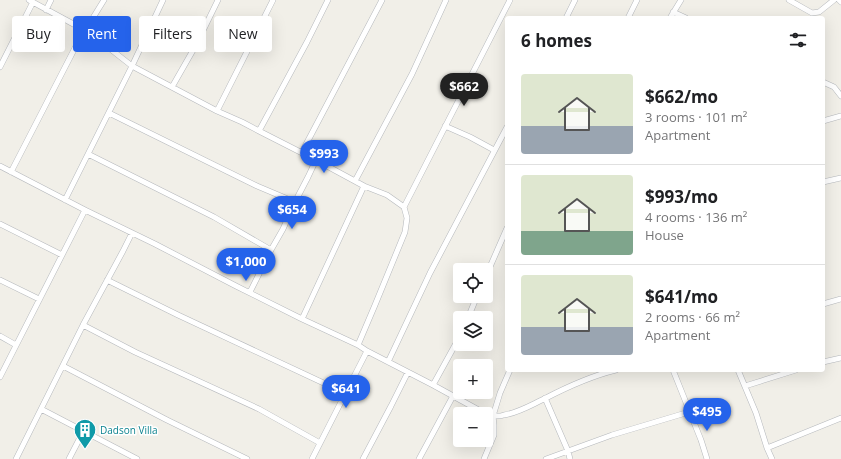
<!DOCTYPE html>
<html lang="en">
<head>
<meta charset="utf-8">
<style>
  body { margin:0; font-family:"Open Sans",sans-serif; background:#f6f6f6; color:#202124; height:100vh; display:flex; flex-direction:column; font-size:15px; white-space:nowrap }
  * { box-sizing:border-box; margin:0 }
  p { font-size:13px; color:#757577 }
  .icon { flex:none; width:22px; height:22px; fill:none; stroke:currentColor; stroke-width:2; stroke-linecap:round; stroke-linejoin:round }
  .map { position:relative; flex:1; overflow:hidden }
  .side { position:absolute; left:505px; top:16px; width:320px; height:356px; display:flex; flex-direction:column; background:#fff; border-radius:4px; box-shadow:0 4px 16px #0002 }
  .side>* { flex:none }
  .hud { position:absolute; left:12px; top:16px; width:380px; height:36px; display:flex; gap:8px }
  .fabs { position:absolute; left:453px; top:263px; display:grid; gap:8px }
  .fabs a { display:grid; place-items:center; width:40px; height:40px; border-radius:4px; background:#fff; box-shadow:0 4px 16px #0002; font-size:20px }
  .price { position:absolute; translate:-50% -34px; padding:0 9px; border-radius:14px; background:#2563eb; color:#fff; font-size:13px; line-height:26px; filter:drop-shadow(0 1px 2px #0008) }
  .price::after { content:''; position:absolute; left:50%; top:24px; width:12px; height:9px; margin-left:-6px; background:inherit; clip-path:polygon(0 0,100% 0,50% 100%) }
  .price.selected { background:#222; color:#fff }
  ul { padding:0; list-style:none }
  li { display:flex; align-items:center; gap:12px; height:100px; padding:0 16px }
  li+li { border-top:1px solid #e0e0e0 }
  li span { display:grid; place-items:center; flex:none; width:112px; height:80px; border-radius:4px; color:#555 }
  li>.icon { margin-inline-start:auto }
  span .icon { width:48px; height:48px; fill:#fffc; stroke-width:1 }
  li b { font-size:17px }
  h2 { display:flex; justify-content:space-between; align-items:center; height:48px; padding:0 16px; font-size:17px }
  .pill { padding:0 14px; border-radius:4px; background:#fff; box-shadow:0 4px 16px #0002; font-size:14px; line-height:36px }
  .pill.selected { background:#2563eb; color:#fff }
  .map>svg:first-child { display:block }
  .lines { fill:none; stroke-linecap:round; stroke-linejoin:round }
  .minor-casing { stroke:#b5b8bc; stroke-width:6 }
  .minor { stroke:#fff; stroke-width:5 }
  .labels { text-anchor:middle; stroke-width:3; stroke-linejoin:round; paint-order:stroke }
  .culture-label { font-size:10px; fill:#0d838f; stroke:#fff; text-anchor:start }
</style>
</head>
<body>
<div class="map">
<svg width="841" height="459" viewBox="0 0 841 459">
  <rect width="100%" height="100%" fill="#f1efe8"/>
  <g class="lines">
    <!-- minor casing -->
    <g class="minor-casing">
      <path id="minor" d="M 29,0 L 90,33 L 132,66 L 163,0
        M 789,0 L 812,13 L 819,12 L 834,0
        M 839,0 L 841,2
        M 46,10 L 51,0
        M 673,12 L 686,18
        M 566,18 L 575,0
        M 628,18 L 637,0
        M 670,18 L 681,0
        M 0,67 L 33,2
        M 823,82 L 834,87 L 841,96
        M 172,87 L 196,45 L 218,0
        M 217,111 L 273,0
        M 109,113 L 257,186 L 295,202
        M 823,121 L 841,116
        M 445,126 L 470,137 L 494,150
        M 259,131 L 307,42 L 328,0
        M 302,152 L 382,0
        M 88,154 L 214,217 L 271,250
        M 0,166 L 85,210 L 155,244 L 236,286 L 302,319 L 358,345 L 367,351 L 433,385 L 486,414
        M 11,172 L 78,42 L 104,0
        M 355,181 L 412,74 L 446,0
        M 823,182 L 841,178
        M 65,200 L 132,66 L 217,111 L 242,122 L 259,131 L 316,160 L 364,186 L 387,195 L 404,207 L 407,218 L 405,232 L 375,305 L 358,345
        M 404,207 L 510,0
        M 0,224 L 62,255
        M 486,276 L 507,228
        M 0,280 L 39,299
        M 107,280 L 178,315 L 345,393
        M 250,292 L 271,250 L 283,229 L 295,202 L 308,177 L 316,160
        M 823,304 L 841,299
        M 468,318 L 477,296
        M 302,319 L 364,186
        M 83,325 L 135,352 L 259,409 L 320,443
        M 0,336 L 16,345
        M 388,362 L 430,273 L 507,127
        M 823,362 L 841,358
        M 63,366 L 167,420 L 247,459
        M 673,370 L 701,440 L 707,459
        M 738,370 L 756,413 L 767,448 L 772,459
        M 0,377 L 85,210
        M 433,385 L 460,336
        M 745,386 L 796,370
        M 545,398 L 568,451 L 570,459
        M 41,409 L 137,459
        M 486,414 C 492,416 498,417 504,415 C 518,413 531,405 544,399 C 567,387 591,376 616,370
        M 767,448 L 841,418
        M 16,459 L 83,325 L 123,251 L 132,233
        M 69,459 L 83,432
        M 312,459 L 367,351
        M 363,459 L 391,406 L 408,372
        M 419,459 L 453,396
        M 484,459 L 494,435 L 494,425 L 493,416 L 500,393 L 510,370
        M 546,459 L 612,435 L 689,412"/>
    </g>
    <!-- minor -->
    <use href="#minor" class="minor"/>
  </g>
  <!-- icons -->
  <defs>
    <g id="building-pin" transform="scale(1.15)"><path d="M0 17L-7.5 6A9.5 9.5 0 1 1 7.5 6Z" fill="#0f9aa8" stroke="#fff"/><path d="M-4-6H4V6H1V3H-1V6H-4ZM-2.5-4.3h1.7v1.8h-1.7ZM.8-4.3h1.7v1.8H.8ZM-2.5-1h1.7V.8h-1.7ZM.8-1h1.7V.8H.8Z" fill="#fff"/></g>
  </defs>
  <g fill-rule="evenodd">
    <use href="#building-pin" x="85" y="430"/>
  </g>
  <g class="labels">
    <!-- culture labels -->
    <g class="culture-label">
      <text x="100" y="434">Dadson Villa</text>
    </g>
  </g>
</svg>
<div class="fabs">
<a><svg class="icon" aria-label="locate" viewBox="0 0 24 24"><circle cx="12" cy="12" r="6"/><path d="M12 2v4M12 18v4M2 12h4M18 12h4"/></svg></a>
<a><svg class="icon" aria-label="layers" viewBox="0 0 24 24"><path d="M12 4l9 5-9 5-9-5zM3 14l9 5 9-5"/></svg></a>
<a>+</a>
<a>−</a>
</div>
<b class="price selected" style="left:464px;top:107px">$662</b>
<b class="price" style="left:324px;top:174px">$993</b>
<b class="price" style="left:292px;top:230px">$654</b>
<b class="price" style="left:246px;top:282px">$1,000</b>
<b class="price" style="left:346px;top:409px">$641</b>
<b class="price" style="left:707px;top:432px">$495</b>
<div class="hud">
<a class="pill">Buy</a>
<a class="pill selected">Rent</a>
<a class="pill">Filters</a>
<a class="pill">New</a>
</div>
<section class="side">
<h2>6 homes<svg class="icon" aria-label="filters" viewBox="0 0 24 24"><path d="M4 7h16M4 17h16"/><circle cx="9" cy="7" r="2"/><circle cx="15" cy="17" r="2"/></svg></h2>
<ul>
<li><span style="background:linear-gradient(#dfe7d0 65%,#9aa5b1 0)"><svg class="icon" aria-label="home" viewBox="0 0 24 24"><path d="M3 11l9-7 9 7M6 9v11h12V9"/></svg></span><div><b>$662/mo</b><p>3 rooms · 101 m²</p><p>Apartment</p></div></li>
<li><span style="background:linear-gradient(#dfe7d0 70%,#7fa58c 0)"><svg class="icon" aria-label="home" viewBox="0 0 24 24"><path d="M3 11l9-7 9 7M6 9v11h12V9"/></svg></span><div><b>$993/mo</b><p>4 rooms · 136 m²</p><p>House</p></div></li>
<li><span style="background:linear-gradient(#dfe7d0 65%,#9aa5b1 0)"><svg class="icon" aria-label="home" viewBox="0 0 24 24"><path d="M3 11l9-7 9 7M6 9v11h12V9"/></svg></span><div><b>$641/mo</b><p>2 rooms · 66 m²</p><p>Apartment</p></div></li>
</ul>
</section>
</div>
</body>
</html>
